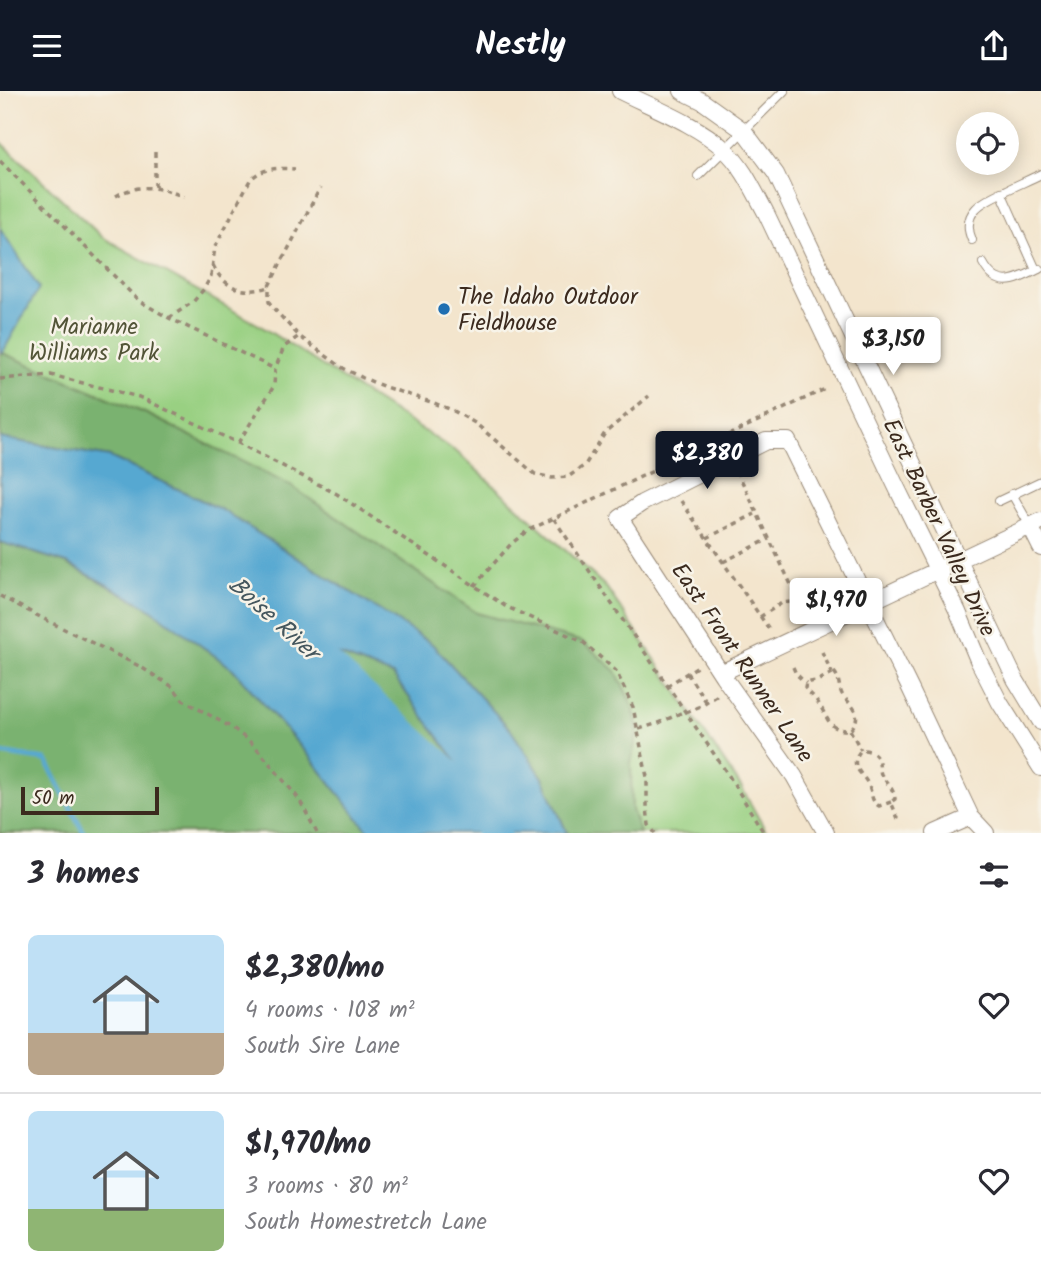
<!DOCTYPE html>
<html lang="en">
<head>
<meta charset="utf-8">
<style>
  body { margin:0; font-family:Kalam,sans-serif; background:#f7f7f7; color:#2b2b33; height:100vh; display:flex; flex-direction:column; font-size:26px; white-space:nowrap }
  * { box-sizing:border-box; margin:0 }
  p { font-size:23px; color:#7c7c81 }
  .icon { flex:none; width:38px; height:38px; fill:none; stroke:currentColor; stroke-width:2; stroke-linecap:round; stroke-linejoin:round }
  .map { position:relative; height:742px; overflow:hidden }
  .sheet { display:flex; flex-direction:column; background:#fff; flex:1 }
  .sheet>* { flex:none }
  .fabs { position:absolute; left:956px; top:21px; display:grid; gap:14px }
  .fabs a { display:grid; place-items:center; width:63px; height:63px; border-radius:50%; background:#fff; box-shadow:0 4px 18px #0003; font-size:35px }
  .scale { position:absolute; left:21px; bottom:18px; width:138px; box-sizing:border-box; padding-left:7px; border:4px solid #3b2a1e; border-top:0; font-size:19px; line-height:24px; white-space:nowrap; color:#3b2a1e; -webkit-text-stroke:5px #f7f3e8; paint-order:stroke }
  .price { position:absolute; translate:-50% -60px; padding:0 16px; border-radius:7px; background:#fff; color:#222; font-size:23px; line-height:46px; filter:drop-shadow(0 2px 4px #0008) }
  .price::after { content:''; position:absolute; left:50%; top:42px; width:21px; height:16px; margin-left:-10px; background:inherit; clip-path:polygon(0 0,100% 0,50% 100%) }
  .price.active { background:#111827; color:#fff }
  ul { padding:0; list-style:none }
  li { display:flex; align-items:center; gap:21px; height:175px; padding:0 28px }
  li+li { border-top:2px solid #e1e1e2 }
  li span { display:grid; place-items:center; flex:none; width:196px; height:140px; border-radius:10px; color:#555 }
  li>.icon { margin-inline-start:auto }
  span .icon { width:84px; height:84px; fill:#fffc; stroke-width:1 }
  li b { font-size:30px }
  h2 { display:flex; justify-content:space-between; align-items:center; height:84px; padding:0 28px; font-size:30px }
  header { display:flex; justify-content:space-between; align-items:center; height:91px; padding:0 28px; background:#111827; color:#fff; font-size:32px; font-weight:800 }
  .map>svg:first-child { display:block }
  .green { fill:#99d082; stroke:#6a7d50; stroke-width:2 }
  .forest { fill:#7ab270; stroke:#5a6e47; stroke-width:2 }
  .water { fill:#56a8d1; stroke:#486978; stroke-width:2; fill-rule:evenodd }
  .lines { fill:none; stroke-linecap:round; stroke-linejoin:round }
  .stream { stroke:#56a8d1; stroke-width:5 }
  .river { stroke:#56a8d1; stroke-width:33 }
  .lane-casing { stroke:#978876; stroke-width:10 }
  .street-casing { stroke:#978876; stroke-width:18 }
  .path { stroke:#978876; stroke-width:3.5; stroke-dasharray:5 5; stroke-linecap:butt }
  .lane { stroke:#fff; stroke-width:8 }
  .street { stroke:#fff; stroke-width:16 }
  .poi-dot { fill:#1f6fb2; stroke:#f7f3e8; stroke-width:2.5 }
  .labels { text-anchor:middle; stroke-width:5; stroke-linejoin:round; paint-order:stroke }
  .poi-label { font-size:23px; fill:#3b2a1e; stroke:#f7f3e8; text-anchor:start }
  .park-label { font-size:23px; fill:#525437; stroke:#f7f3e8 }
  .street-label { font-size:23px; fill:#3b2a1e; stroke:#f7f3e8 }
  .water-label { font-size:24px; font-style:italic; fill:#44565d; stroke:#f7f3e8 }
</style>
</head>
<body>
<header><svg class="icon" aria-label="menu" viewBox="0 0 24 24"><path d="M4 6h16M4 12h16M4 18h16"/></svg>Nestly<svg class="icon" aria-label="share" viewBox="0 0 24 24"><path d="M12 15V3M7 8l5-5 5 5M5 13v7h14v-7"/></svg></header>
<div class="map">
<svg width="1041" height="742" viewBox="0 0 1041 742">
  <rect width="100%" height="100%" fill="#f7f3e8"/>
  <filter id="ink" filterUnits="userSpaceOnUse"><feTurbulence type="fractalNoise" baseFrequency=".0143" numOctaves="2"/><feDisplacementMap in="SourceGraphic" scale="14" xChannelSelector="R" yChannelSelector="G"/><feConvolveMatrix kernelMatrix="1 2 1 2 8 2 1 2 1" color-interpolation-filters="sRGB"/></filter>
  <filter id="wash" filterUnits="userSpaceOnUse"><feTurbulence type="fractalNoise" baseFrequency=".00686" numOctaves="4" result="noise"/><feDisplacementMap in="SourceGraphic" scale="28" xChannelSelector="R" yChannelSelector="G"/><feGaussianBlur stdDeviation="1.57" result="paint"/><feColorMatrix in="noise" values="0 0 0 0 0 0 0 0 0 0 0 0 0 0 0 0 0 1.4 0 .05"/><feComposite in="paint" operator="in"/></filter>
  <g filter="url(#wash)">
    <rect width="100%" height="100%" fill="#f3e5cd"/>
    <!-- green -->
    <path class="green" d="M 0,50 L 102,146 L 259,234 L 458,362 L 606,496 L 741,696 L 767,742 L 579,742 L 551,667 L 0,327 Z"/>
    <!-- forest -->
    <path class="forest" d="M 0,261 L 147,323 L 291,395 L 477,522 L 583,551 L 616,580 L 633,616 L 638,638 L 631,672 L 632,719 L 640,742 L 567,742 L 543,687 L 510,638 L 432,553 L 222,419 L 110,366 L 0,347 Z
      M 0,451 L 66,472 L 148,516 L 233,578 L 309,665 L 370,742 L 0,742 Z
      M 303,547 L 337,563 L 393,584 L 474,694 L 463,691 L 432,662 L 377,628 L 325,589 L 294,551 Z"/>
    <!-- water -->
    <path class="water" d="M 0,137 L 39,197 L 3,261 L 0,261 Z
      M 0,347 L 110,366 L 222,419 L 432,553 L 510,638 L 543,687 L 567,742 L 370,742 L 309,665 L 233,578 L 148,516 L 67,472 L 0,451 ZM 303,547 L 337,563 L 393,584 L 473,693 L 463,691 L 432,662 L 377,628 L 325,589 L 294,551 Z"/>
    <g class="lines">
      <!-- stream -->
      <path class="stream" d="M 0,662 L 46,669 L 84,742"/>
      <!-- river -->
      <path class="river" d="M 264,518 L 478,711 L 494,742"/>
    </g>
  </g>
  <g filter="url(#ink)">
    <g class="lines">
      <!-- lane casing -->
      <g class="lane-casing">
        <path id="lane" d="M 698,85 L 784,0
          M 1001,101 L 1036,179
          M 972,149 C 960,121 983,110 1005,100 C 1017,94 1029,89 1041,83
          M 983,172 C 998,200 1016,189 1039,178
          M 1012,403 L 1030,435
          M 999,410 L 1041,390"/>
      </g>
      <!-- street casing -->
      <g class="street-casing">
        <path id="street" d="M 620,0 C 652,16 698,34 724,58 C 743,75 754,100 766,122 L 895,393 L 958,521 L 978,569 L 1000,612 L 1041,677
          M 682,0 L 702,10 L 744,40 L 776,83 L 986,527 L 1015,588 L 1041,631
          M 1030,435 L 1041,457
          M 721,582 L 1041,430
          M 826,742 L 794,685 L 723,585 L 620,427 L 642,412 L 766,350 L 788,350 L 910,597 L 971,726 L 986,742
          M 935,742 L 971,726"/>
      </g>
      <!-- path -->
      <path class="path" d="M 155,61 L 155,97
        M 0,70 L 139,210 L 169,227 L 275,278
        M 116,105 C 138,92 161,96 184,106
        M 213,174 C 224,198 245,204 269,196 L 269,211 L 275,219 L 299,245 L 322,262 L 343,277 L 363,287 L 385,296 L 434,312 L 452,319 L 475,332 L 535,383 L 552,387 L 568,386 L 585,374 L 605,342 L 649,305
        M 269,195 L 320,97
        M 169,227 L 193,211 L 204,198 L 211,185 L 215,156 L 250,89 C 263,76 277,77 295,78
        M 0,288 L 51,284 L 139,306 L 238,352 L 337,403 L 505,515 L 583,551 L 616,580 L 633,616 L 647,686 L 647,717 L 649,734 L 655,742
        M 238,352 L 274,295 L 275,278 L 284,256 L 299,245
        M 740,382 L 738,382 L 804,521
        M 681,410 L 769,538
        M 554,428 L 729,685 L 764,742
        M 707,447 L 755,423
        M 723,471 L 769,448
        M 474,495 L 511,453 L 527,440 L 825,298
        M 0,505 L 46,529 L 139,575 L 173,596 L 183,609 L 234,638 L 255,655 L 299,708 L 317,742
        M 760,526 L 782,512 L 799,510
        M 822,561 L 832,582
        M 793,576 L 796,583 L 806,592
        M 834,581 C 840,587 838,595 842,603 C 846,610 855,615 856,623 C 858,629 854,635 850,639 C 827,640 828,625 817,610 C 814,605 809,602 805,597 L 806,592 L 819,589 Z
        M 687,582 L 707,612
        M 667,595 L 698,575
        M 686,621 L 703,614 L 718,604
        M 639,638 L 659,632 L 685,620
        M 850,639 L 861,659
        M 891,711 L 879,715 C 870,709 873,704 869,695 C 863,681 847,676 861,659 C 867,659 873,660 877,666 C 880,671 879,678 881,683 C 886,692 894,697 895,708 L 891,711 L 900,732"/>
      <!-- lane -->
      <use href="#lane" class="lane"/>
      <!-- street -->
      <use href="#street" class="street"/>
    </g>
  </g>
  <!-- markers -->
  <circle class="poi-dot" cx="444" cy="218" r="7"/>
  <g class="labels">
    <!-- poi labels -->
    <g class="poi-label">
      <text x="458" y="213">The Idaho Outdoor<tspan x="458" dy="26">Fieldhouse</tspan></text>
    </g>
    <!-- park labels -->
    <g class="park-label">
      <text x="94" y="243">Marianne<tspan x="94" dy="26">Williams Park</tspan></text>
    </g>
    <!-- street labels -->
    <g class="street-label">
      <text transform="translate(940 436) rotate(65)" y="8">East Barber Valley Drive</text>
      <text transform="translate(743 571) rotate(56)" y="8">East Front Runner Lane</text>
    </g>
    <!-- water labels -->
    <g class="water-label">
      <text transform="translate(274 527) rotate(42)" y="8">Boise River</text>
    </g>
  </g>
</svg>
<div class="fabs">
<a><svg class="icon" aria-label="locate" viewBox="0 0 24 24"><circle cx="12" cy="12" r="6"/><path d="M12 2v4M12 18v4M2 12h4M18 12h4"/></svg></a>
</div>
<div class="scale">50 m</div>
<b class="price" style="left:893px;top:286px">$3,150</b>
<b class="price active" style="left:707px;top:400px">$2,380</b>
<b class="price" style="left:836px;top:547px">$1,970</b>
</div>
<section class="sheet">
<h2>3 homes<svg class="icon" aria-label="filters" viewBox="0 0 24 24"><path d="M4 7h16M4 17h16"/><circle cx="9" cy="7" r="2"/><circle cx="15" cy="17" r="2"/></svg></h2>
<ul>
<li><span style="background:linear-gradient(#bfe0f5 70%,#b9a48a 0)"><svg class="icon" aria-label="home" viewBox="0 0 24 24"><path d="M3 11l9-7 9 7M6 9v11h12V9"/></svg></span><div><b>$2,380/mo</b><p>4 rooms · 108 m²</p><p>South Sire Lane</p></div><svg class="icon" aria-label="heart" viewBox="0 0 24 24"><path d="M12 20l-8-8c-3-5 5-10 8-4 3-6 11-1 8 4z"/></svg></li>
<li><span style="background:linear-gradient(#bfe0f5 70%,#8fb573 0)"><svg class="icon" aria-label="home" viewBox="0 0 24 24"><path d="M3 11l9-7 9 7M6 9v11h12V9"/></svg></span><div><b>$1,970/mo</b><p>3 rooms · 80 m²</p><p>South Homestretch Lane</p></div><svg class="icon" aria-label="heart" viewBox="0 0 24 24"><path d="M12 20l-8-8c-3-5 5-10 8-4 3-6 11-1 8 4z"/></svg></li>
</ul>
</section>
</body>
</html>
